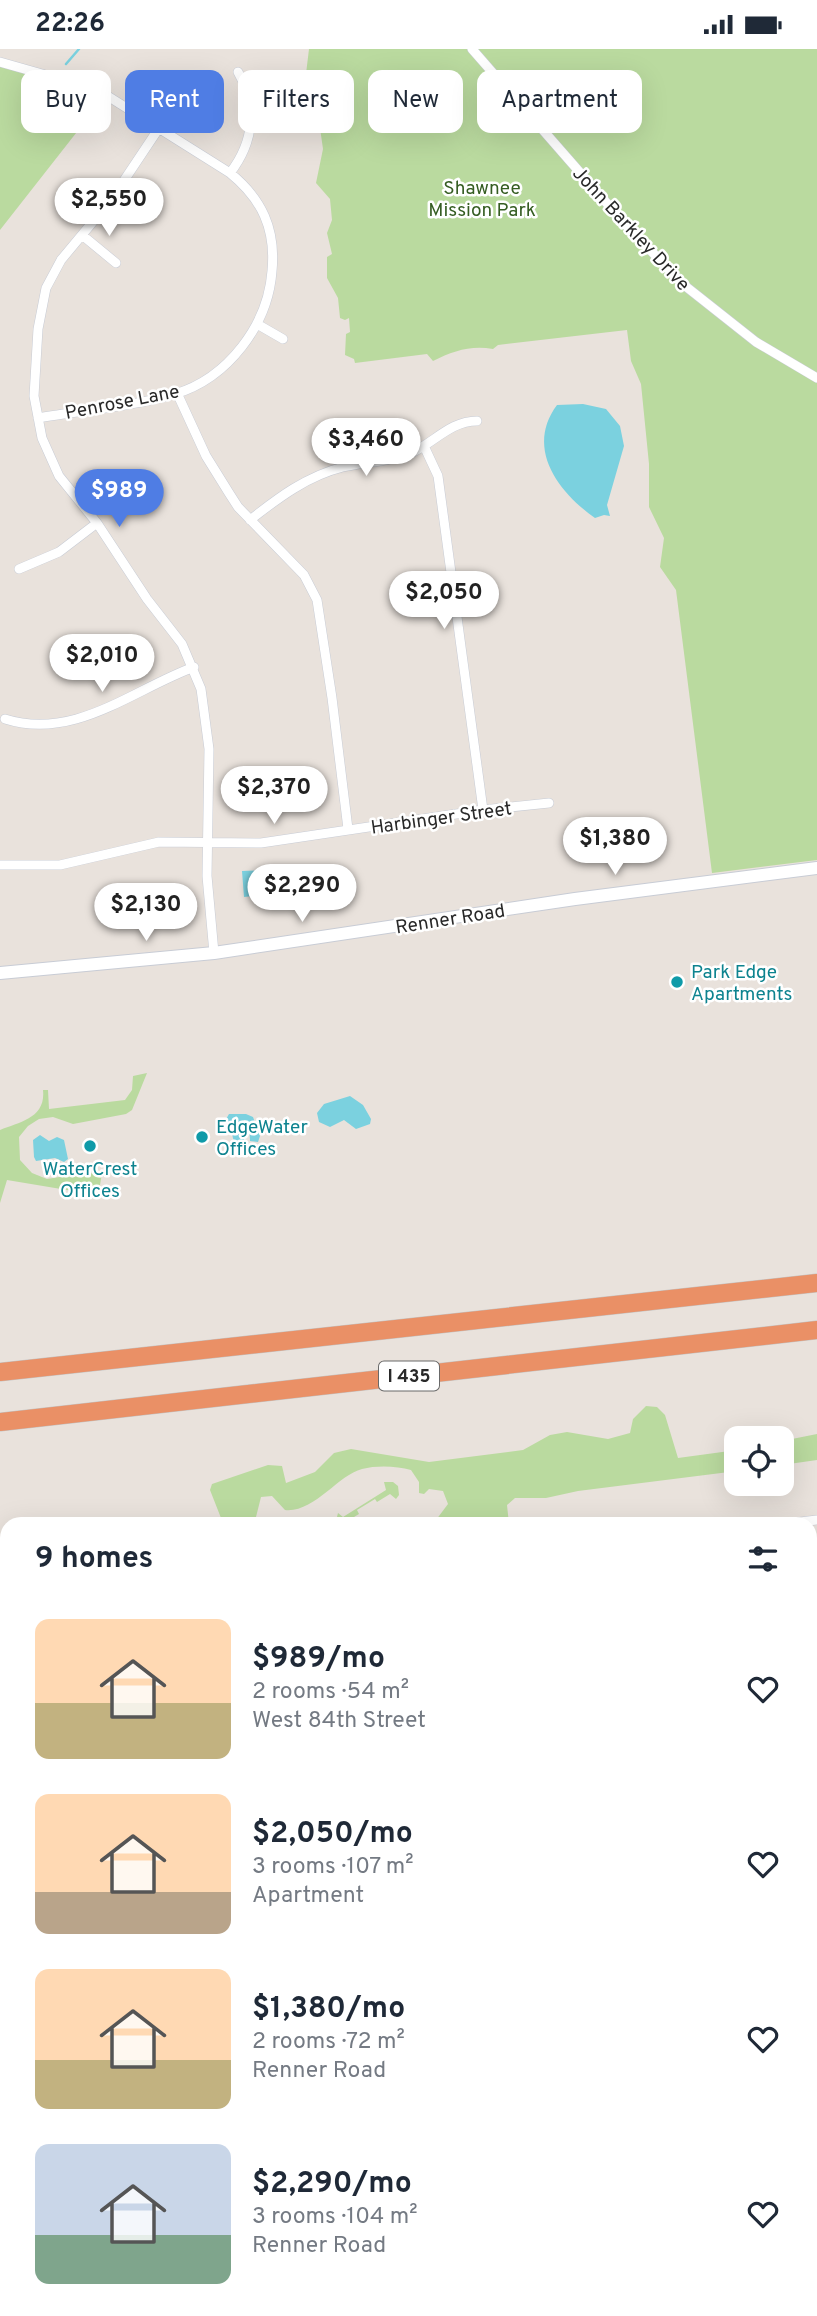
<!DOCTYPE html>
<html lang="en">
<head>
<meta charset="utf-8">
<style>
  body { margin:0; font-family:Overpass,sans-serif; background:#f2f2f3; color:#1f2937; height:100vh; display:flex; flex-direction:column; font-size:26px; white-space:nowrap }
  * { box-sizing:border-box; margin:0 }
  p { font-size:23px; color:#747a83 }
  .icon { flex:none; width:38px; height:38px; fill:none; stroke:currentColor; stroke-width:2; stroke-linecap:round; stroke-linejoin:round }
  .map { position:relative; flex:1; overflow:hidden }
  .sheet { position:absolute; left:0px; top:1468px; width:817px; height:800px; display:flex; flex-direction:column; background:#fff; border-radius:21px 21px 0 0; box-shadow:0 7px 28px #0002 }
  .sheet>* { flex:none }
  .banner { position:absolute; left:21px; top:21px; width:775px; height:63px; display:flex; gap:14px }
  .controls { position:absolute; left:724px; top:1377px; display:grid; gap:14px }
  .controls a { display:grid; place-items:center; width:70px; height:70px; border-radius:14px; background:#fff; box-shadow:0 7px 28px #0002; font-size:35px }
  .price { position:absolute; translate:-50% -60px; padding:0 16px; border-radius:24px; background:#fff; color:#222; font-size:23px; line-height:46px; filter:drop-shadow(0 2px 4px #0008) }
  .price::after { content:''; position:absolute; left:50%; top:42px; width:21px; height:16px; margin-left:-10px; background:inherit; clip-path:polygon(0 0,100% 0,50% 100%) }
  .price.on { background:#4f7de4; color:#fff }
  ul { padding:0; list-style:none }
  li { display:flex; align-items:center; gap:21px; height:175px; padding:0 35px }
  li span { display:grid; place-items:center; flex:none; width:196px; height:140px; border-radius:14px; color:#555 }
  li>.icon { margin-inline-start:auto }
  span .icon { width:84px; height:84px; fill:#fffc; stroke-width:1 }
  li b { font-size:30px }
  h2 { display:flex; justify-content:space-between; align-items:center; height:84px; padding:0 35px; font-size:30px }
  .tag { padding:0 24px; border-radius:14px; background:#fff; box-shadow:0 7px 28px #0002; font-size:24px; line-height:63px }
  .tag.on { background:#4f7de4; color:#fff }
  .status { display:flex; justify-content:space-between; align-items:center; height:49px; padding:0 35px; background:#fff; direction:ltr }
  .status svg { height:19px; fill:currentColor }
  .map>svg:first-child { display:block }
  .green { fill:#bada9f }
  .water { fill:#7bd1df }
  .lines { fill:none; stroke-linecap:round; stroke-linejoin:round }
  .stream { stroke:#7bd1df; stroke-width:2.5 }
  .minor-casing { stroke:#c8ccd5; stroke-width:10 }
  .tertiary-casing { stroke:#c8ccd5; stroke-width:12 }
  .secondary-casing { stroke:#c8ccd5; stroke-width:14 }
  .motorway-casing { stroke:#c3c3c3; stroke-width:19 }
  .minor { stroke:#fff; stroke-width:9 }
  .tertiary { stroke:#fff; stroke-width:10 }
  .secondary { stroke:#fff; stroke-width:12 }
  .motorway { stroke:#ea9066; stroke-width:18 }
  .culture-dot { fill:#0f9aa8; stroke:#fff; stroke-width:2.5 }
  .labels { text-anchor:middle; stroke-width:5; stroke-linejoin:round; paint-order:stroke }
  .shield { fill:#fff; stroke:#696969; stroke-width:2 }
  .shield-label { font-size:18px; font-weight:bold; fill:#292929 }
  .park-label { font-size:19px; fill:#355d22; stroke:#fff }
  .street-label { font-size:19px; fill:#292929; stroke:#fff }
  .culture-label { font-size:19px; fill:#0d838f; stroke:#fff; text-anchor:start }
</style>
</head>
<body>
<div class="status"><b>22:26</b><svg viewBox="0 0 49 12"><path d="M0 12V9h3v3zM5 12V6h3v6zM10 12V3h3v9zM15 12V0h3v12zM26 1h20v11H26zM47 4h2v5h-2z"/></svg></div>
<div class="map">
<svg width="817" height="2267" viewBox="0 0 817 2267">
  <rect width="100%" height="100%" fill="#e9e2dc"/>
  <!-- green -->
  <path class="green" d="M 309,0 L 817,0 L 817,811 L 712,824 L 676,541 L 660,518 L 664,489 L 649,458 L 649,415 L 641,335 L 631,312 L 627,281 L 498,296 L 493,300 C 471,296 453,302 433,312 L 427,305 L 355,314 L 354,310 L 345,306 L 346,285 L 350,283 L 349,269 L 345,271 L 340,269 L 338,249 L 327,229 L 327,208 L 332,205 L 327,184 L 332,171 L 330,150 L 316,134 L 323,100 L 316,51 L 305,33 Z
    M 0,13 L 88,38 L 80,79 L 0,181 Z
    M 147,1024 L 132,1061 L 126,1065 L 73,1075 L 53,1068 L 39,1070 L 28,1077 L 19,1088 L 20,1111 L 32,1124 L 47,1130 L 78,1125 L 102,1124 L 100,1136 L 105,1144 L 97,1146 L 7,1131 L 0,1154 L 0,1081 C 20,1073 46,1069 43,1041 L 48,1041 L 49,1060 L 125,1051 L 132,1041 L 133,1027 Z
    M 646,1357 L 657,1358 L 665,1366 L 678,1409 L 737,1401 L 737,1422 L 578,1442 L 546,1449 L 515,1449 L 507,1456 L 509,1475 L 433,1475 L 448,1455 L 443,1442 L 429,1440 L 424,1445 L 419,1444 L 419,1433 L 411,1421 C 397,1417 377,1416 362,1420 C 338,1426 314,1464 285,1461 L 272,1447 L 261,1448 L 256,1468 L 247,1474 L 221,1469 L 210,1441 L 212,1435 L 268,1416 L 282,1417 L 286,1434 L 315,1423 L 334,1404 L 351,1400 L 429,1413 L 523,1401 L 550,1386 L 567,1383 L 608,1390 L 630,1384 L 633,1370 Z
    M 817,1385 L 817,1411 L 782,1416 L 782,1392 Z
    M 384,1433 L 393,1433 L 398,1437 L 399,1446 L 396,1450 L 390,1445 L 377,1453 L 375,1450 L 357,1461 L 359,1465 L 349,1471 L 352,1475 L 346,1475 L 337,1468 L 338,1464 L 343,1468 L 386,1441 Z
    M 7,1813 L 7,1846 L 0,1841 L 1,1815 Z
    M 810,2007 L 817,2008 L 817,2267 L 615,2267 L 615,2261 L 810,2261 Z
    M 7,2041 L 7,2100 L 0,2101 L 0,2081 L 3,2078 L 5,2070 L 0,2062 L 0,2044 Z"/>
  <!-- water -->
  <path class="water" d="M 583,355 L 606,360 L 620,377 L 624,397 L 607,456 L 610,467 L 604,466 L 595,469 C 558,443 525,399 557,356 Z
    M 268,821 L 270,830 L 263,833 L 262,846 L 244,848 L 242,822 Z
    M 350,1047 L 363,1056 L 371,1070 L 370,1075 L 356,1080 L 344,1071 L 330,1078 L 319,1073 L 317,1064 L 324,1055 Z
    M 229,1065 L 246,1065 L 253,1068 L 260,1087 L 258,1093 L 250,1092 L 249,1075 L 245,1071 L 239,1073 L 237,1078 L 244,1086 L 244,1093 L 240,1095 L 234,1093 L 231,1081 L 225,1072 Z
    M 40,1086 L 49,1092 L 57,1088 L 64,1091 L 68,1110 L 64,1113 L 55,1109 L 36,1112 L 34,1108 L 33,1091 Z"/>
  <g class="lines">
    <!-- stream -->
    <path class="stream" d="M 66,15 L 79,0"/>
    <!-- minor casing -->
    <g class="minor-casing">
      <path id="minor" d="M 472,0 L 625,175 L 684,236 L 756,293 L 817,329
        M 0,13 L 88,38 L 106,46 L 230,124 C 262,150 276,180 272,222 C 268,276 228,329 175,345 C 131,358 83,361 38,369
        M 159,79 L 111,151 L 61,211 L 46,239 L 38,280 L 34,347 L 42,389 L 59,427 L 97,474 L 147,550 L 182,595 L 201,640 L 209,700 L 207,827 L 214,904
        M 230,124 C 254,93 258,57 238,23
        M 82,186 L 116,214
        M 257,275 L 283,290
        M 177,344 L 206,407 L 229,444 L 238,458 L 304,526 L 317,551 L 332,649 L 348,780
        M 424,397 L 438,427 L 483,761
        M 250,471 C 278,449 307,427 343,418 C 365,413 389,413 411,404 C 434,394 450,372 477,372
        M 19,520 L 59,503 L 97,474
        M 5,670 C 74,692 132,641 194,618
        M 0,816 L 60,816 L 159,793 L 261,794 L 483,761 L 549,754
        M 783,1475 L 817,1471
        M 810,1601 L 817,1602
        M 810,1721 L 817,1722
        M 810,1873 L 817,1870
        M 0,2155 L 7,2154
        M 115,2261 L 118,2267
        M 93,2267 L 107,2261
        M 360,2267 L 363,2261
        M 519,2267 L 520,2261"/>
    </g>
    <!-- tertiary casing -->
    <g class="tertiary-casing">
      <path id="tertiary" d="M 0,1951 L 7,1950
        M 810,1991 L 817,1992
        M 599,2261 L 600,2267"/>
    </g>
    <!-- secondary casing -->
    <g class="secondary-casing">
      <path id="secondary" d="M 0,924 L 214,904 L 575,850 L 817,819"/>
    </g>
    <!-- motorway casing -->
    <g class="motorway-casing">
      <path id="motorway" d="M 0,1323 L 817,1234
        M 0,1373 L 817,1281"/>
    </g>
    <!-- minor -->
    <use href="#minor" class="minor"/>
    <!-- tertiary -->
    <use href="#tertiary" class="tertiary"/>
    <!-- secondary -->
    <use href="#secondary" class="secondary"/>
    <!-- motorway -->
    <use href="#motorway" class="motorway"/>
  </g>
  <!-- markers -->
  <g class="culture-dot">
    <circle cx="677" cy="933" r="7"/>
    <circle cx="202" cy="1088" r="7"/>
    <circle cx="90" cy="1097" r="7"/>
  </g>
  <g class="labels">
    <!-- shield labels -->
    <rect class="shield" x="379" y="1312.5" width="60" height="29" rx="5"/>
    <g class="shield-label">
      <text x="409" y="1333">I 435</text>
    </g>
    <!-- park labels -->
    <g class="park-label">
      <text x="482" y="145">Shawnee<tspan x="482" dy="22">Mission Park</tspan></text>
    </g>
    <!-- street labels -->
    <g class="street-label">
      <text transform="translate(632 179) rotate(47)" y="7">John Barkley Drive</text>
      <text transform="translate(122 352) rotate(-11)" y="7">Penrose Lane</text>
      <text transform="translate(441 768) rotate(-8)" y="7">Harbinger Street</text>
      <text transform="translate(450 869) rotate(-9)" y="7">Renner Road</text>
    </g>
    <!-- culture labels -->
    <g class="culture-label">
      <text x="691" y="929">Park Edge<tspan x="691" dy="22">Apartments</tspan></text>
      <text x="216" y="1084">EdgeWater<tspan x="216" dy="22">Offices</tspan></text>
      <text x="90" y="1126" text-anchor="middle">WaterCrest<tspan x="90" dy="22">Offices</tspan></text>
    </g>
  </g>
</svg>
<div class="controls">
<a><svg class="icon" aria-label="locate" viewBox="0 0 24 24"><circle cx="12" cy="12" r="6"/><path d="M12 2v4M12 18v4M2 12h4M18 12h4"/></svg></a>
</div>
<b class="price" style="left:109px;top:189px">$2,550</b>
<b class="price" style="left:366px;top:429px">$3,460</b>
<b class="price on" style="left:119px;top:480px">$989</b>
<b class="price" style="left:444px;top:582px">$2,050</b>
<b class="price" style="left:102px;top:645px">$2,010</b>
<b class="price" style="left:274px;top:777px">$2,370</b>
<b class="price" style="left:615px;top:828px">$1,380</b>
<b class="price" style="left:302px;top:875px">$2,290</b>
<b class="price" style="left:146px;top:894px">$2,130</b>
<div class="banner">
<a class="tag">Buy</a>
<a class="tag on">Rent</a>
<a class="tag">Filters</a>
<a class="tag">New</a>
<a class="tag">Apartment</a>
</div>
<section class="sheet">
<h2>9 homes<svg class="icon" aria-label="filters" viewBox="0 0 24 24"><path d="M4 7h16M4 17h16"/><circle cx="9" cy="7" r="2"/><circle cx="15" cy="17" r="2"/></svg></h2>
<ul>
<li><span style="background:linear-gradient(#ffd9b3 60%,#c2b280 0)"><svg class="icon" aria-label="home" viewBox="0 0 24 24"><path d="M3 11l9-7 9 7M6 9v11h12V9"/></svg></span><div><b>$989/mo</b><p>2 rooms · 54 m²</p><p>West 84th Street</p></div><svg class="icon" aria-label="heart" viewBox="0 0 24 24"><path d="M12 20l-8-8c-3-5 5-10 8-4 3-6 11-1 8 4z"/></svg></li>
<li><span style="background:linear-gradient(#ffd9b3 70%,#b9a48a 0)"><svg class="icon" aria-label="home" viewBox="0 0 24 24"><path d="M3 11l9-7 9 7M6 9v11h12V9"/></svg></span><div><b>$2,050/mo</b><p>3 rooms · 107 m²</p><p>Apartment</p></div><svg class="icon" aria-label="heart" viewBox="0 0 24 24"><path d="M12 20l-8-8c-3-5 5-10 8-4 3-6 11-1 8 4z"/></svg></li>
<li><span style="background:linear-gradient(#ffd9b3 65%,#c2b280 0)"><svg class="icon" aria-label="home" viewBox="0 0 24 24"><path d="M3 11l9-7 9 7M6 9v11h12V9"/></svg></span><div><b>$1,380/mo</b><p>2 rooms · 72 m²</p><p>Renner Road</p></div><svg class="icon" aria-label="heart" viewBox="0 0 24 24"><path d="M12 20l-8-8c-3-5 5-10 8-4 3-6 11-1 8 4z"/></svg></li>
<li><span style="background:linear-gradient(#c9d6e8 65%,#7fa58c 0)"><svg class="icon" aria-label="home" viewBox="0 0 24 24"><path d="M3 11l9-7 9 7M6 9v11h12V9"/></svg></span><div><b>$2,290/mo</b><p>3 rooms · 104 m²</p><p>Renner Road</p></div><svg class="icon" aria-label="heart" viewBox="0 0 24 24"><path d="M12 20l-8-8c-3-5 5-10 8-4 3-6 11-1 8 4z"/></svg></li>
</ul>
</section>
</div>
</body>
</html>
